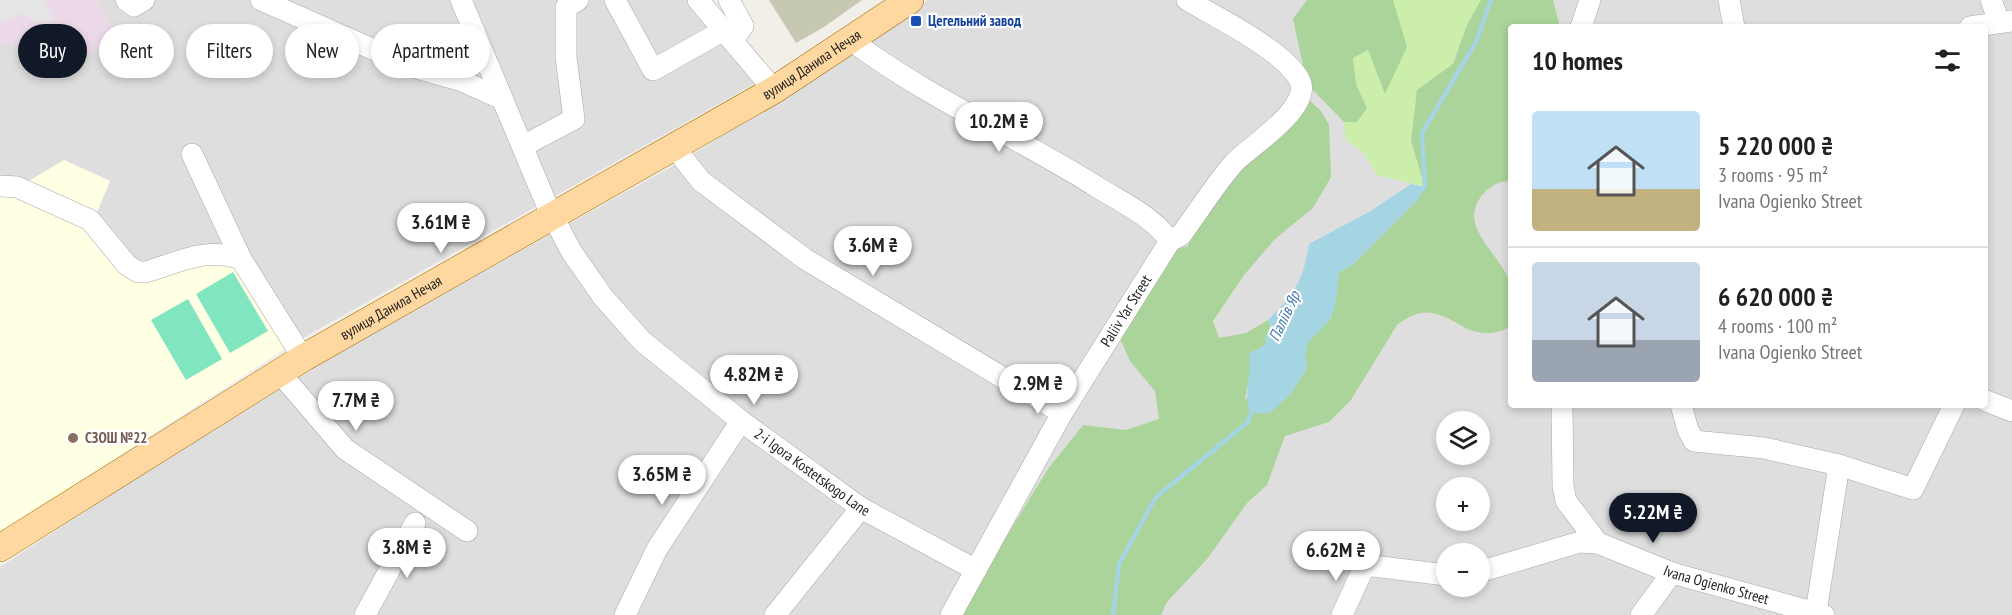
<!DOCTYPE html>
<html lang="en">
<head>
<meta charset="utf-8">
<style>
  body { margin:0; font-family:"PT Sans Narrow",sans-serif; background:#f6f6f6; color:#202124; height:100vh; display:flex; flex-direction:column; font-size:22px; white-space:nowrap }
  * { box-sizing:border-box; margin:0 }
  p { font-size:20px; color:#757577 }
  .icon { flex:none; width:33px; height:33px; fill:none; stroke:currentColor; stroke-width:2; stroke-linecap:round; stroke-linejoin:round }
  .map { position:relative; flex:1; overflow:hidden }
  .sheet { position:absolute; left:1508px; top:24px; width:480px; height:384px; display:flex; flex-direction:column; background:#fff; border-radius:6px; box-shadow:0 3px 9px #0003 }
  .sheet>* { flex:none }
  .hud { position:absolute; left:18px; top:24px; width:570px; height:54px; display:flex; gap:12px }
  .controls { position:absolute; left:1436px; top:411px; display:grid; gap:12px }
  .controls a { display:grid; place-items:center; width:54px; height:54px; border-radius:50%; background:#fff; box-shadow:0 3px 9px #0003; font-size:30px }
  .price { position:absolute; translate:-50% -51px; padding:0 14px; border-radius:21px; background:#fff; color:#222; font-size:20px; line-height:39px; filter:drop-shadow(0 2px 3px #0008) }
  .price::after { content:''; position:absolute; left:50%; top:36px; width:18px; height:14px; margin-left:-9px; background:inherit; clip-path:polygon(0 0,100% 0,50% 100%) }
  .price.active { background:#111827; color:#fff }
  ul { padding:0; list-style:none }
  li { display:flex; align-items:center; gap:18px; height:150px; padding:0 24px }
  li+li { border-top:2px solid #e0e0e0 }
  li span { display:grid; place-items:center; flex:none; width:168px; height:120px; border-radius:6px; color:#555 }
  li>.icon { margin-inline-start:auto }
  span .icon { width:72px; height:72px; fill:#fffc; stroke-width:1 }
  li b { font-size:26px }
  h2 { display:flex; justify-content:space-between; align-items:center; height:72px; padding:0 24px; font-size:26px }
  .chip { padding:0 21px; border-radius:27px; background:#fff; box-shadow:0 3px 9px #0003; font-size:21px; line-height:54px }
  .chip.active { background:#111827; color:#fff }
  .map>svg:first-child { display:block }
  .residential { fill:#dfdede; fill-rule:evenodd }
  .industrial { fill:#ecd9e8 }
  .education { fill:#ffffe4 }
  .construction { fill:#c7c8b2 }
  .grass { fill:#cbefab }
  .forest { fill:#aad49a }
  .pitch { fill:#81e6c0 }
  .parking { fill:#e5e5e5 }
  .water { fill:#a5d4e2 }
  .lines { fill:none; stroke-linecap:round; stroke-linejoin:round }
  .stream { stroke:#a5d4e2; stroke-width:4.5 }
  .minor-casing { stroke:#a8a8a8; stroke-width:22 }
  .major-casing { stroke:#9f6c00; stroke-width:28 }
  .minor { stroke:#fff; stroke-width:21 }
  .major { stroke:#ffd7a0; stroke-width:27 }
  .transit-dot { fill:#1a4fb4; stroke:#fff; stroke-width:2 }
  .education-dot { fill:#8d6e63; stroke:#fff; stroke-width:2 }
  .labels { text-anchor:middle; stroke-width:4.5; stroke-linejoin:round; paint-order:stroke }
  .transit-label { font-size:15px; font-weight:bold; fill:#164399; stroke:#fff; text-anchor:start }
  .street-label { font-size:15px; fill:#212121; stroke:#fff }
  .education-label { font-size:15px; font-weight:bold; fill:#785e54; stroke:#fff; text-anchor:start }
  .water-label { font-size:16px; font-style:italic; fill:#4279b1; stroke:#fff }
</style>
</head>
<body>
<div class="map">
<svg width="2012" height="615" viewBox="0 0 2012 615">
  <rect width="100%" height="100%" fill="#f2efe8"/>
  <!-- residential -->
  <path class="residential" d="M 96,0 L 698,0 L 766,77 L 294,343 L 146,272 L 95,217 L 110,181 L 64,160 L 0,198 L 0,43 L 78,60 L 118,37 Z
    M 928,0 L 2012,0 L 2012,615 L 0,615 L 0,567 L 281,384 L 680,162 L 859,51 ZM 1510,27 L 1984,27 L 1984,405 L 1510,405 ZM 1446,422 L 1479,422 L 1479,454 L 1446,454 ZM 1446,488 L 1479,488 L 1479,520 L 1446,520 ZM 1446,554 L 1479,554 L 1479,586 L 1446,586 Z"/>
  <!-- industrial -->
  <path class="industrial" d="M 0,0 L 96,0 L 118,37 L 78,60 L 0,43 Z"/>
  <!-- education -->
  <path class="education" d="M 64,160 L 110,181 L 95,217 L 127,265 L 230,256 L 294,343 L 0,533 L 0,198 Z"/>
  <!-- construction -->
  <path class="construction" d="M 769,0 L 862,0 L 824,27 L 796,43 Z"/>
  <!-- grass -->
  <path class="grass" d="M 1393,0 L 1481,0 L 1467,25 L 1453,64 L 1417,90 L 1411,141 L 1425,187 L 1377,175 L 1363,152 L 1346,140 L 1344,122 L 1357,122 L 1367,108 L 1356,84 L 1353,58 L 1368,50 L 1385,93 Z"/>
  <!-- forest -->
  <path class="forest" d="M 1307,0 L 1393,0 L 1407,47 L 1385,94 L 1368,50 L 1353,58 L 1356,84 L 1367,108 L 1357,122 L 1344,122 L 1312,89 L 1304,70 L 1293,19 Z
    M 1481,0 L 1553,0 L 1560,27 L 1510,27 L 1510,182 C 1501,180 1493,185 1486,191 C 1451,226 1504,254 1510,285 C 1513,298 1510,314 1510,327 C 1459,353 1447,286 1397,325 L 1351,400 L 1329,422 L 1285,436 L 1267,485 L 1247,503 L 1208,558 L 1167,602 L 1161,615 L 958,615 L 1048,469 L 1083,425 L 1126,430 L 1159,419 L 1155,391 L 1130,361 L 1118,334 L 1169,251 L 1188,246 C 1205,183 1263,140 1308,99 L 1321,111 L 1329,125 L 1331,177 L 1313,208 L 1275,239 L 1244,275 L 1213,321 L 1219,338 L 1246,333 L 1268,320 L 1273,332 L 1265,345 L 1249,354 L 1251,368 L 1245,400 L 1304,350 L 1309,339 L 1331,318 L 1339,272 L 1352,265 L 1419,198 L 1425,187 L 1411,141 L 1417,90 L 1453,64 L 1467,25 Z"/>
  <!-- pitch -->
  <path class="pitch" d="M 233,272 L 268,331 L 230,353 L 196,294 Z
    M 188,299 L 222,359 L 186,380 L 151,320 Z"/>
  <!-- parking -->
  <path class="parking" d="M 0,0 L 44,0 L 54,19 L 41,25 L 21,14 L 0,24 Z"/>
  <!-- water -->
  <path class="water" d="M 1411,184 L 1425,187 L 1419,198 L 1352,265 L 1339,272 C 1337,286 1338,306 1330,318 C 1315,343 1302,332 1307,369 L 1289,396 L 1270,413 L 1250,413 C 1243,393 1252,375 1249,354 L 1265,345 L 1266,335 L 1273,332 L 1268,320 C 1295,293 1303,282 1309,244 L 1369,212 Z"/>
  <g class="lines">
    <!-- stream -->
    <path class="stream" d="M 1420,191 L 1425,187 L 1422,133 L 1476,42 L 1491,0
      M 1113,615 L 1119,564 L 1156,497 L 1248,422 L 1252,409"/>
    <!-- minor casing -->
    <g class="minor-casing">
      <g id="minor">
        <path d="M 126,0 L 134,6 L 144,0"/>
        <path d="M 261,0 L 413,67 L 462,81 L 502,99"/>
        <path id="s1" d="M 461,0 L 546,203 L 571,251 L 603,297 L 642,341 L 741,421 L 861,508 L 976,570"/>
        <path d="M 615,0 L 653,70 L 724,30"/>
        <path d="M 698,0 L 774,90"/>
        <path d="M 729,0 L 743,26 L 733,41"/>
        <path d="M 1729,0 L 1734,27"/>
        <path d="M 1991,0 L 1999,22"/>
        <path d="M 1581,27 L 1590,0"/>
        <path d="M 1970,27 L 2012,21"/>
        <path d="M 852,41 C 928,98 1016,136 1097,187 C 1123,203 1152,216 1170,241"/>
        <path d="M 523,146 L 574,119 L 566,57 L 566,7 L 578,0"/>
        <path d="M 675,148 L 701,181 L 805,259 L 1062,413"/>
        <path d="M 192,154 L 241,259"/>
        <path d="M 0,186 L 17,187 L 90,220 L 127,265 L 138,272 L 146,272 C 180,262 205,247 241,259 L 303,358"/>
        <path d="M 280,373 L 345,449 L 467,531"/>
        <path d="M 1984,400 L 2012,411"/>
        <path d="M 1562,405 L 1563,486 L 1566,501 L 1598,543"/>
        <path d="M 1681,405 L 1688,430 L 1694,441 L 1764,448 L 1839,465 L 1913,489 L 1954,405"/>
        <path id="s2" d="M 1479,572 L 1580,542 L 1598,543 L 1672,573 L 1824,615"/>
        <path d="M 1816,612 L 1839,465"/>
        <path d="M 365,615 L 415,523"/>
        <path d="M 625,615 L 657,549 L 741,421"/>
        <path d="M 775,615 L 861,508"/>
        <path id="s3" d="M 951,615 L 1062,413 L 1170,241 L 1181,235 C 1198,212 1214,186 1233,164 C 1248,147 1315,107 1299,79 C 1283,50 1216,17 1187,0"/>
        <path d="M 1342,615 L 1365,565 L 1446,575"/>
        <path d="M 1641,615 L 1672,573"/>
      </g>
    </g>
    <!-- major casing -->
    <g class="major-casing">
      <g id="major">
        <path id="s4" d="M 0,548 L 303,358 L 774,90 L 910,0"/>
      </g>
    </g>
    <!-- minor -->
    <use href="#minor" class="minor"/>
    <!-- major -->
    <use href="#major" class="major"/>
  </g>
  <!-- markers -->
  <rect class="transit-dot" x="910" y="15" width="12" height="12" rx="3"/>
  <circle class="education-dot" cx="73" cy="438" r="6"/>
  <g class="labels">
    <!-- transit labels -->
    <g class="transit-label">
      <text x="928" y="26">Цегельний завод</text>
    </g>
    <!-- street labels -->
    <g class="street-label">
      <text dy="5" stroke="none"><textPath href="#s4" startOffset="945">вулиця Данила Нечая</textPath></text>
      <text dy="5" stroke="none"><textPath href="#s4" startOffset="459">вулиця Данила Нечая</textPath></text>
      <text dy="5" stroke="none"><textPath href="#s3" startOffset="351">Paliiv Yar Street</textPath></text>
      <text dy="5" stroke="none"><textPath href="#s1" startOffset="604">2-i Igora Kostetskogo Lane</textPath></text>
      <text dy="5" stroke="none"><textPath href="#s2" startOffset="249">Ivana Ogienko Street</textPath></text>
    </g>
    <!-- education labels -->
    <g class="education-label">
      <text x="85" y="443">СЗОШ №22</text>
    </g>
    <!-- water labels -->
    <g class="water-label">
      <text transform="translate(1284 316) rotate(-65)" y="6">Паліїв Яр</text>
    </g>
  </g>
</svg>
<div class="controls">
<a><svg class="icon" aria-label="layers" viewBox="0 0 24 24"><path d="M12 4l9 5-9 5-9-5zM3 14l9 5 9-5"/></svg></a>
<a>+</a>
<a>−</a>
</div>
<b class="price" style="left:999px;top:153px">10.2M ₴</b>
<b class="price" style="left:441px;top:254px">3.61M ₴</b>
<b class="price" style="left:873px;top:277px">3.6M ₴</b>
<b class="price" style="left:754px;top:406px">4.82M ₴</b>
<b class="price" style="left:1038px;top:415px">2.9M ₴</b>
<b class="price" style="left:356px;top:432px">7.7M ₴</b>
<b class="price" style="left:662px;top:506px">3.65M ₴</b>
<b class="price active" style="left:1653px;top:544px">5.22M ₴</b>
<b class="price" style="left:407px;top:579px">3.8M ₴</b>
<b class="price" style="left:1336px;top:582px">6.62M ₴</b>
<div class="hud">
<a class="chip active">Buy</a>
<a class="chip">Rent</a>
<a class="chip">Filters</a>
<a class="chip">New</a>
<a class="chip">Apartment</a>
</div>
<section class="sheet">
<h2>10 homes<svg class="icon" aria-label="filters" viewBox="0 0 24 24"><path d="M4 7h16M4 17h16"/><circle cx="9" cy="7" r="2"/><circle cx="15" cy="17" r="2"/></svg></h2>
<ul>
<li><span style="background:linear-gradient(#bfe0f5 65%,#c2b280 0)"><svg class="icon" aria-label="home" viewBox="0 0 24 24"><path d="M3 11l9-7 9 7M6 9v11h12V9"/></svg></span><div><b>5 220 000 ₴</b><p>3 rooms · 95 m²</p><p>Ivana Ogienko Street</p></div></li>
<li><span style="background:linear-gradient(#c9d6e8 65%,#9aa5b1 0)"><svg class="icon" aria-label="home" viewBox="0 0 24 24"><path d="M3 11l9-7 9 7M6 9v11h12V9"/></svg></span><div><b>6 620 000 ₴</b><p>4 rooms · 100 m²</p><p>Ivana Ogienko Street</p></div></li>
</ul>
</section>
</div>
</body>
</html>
